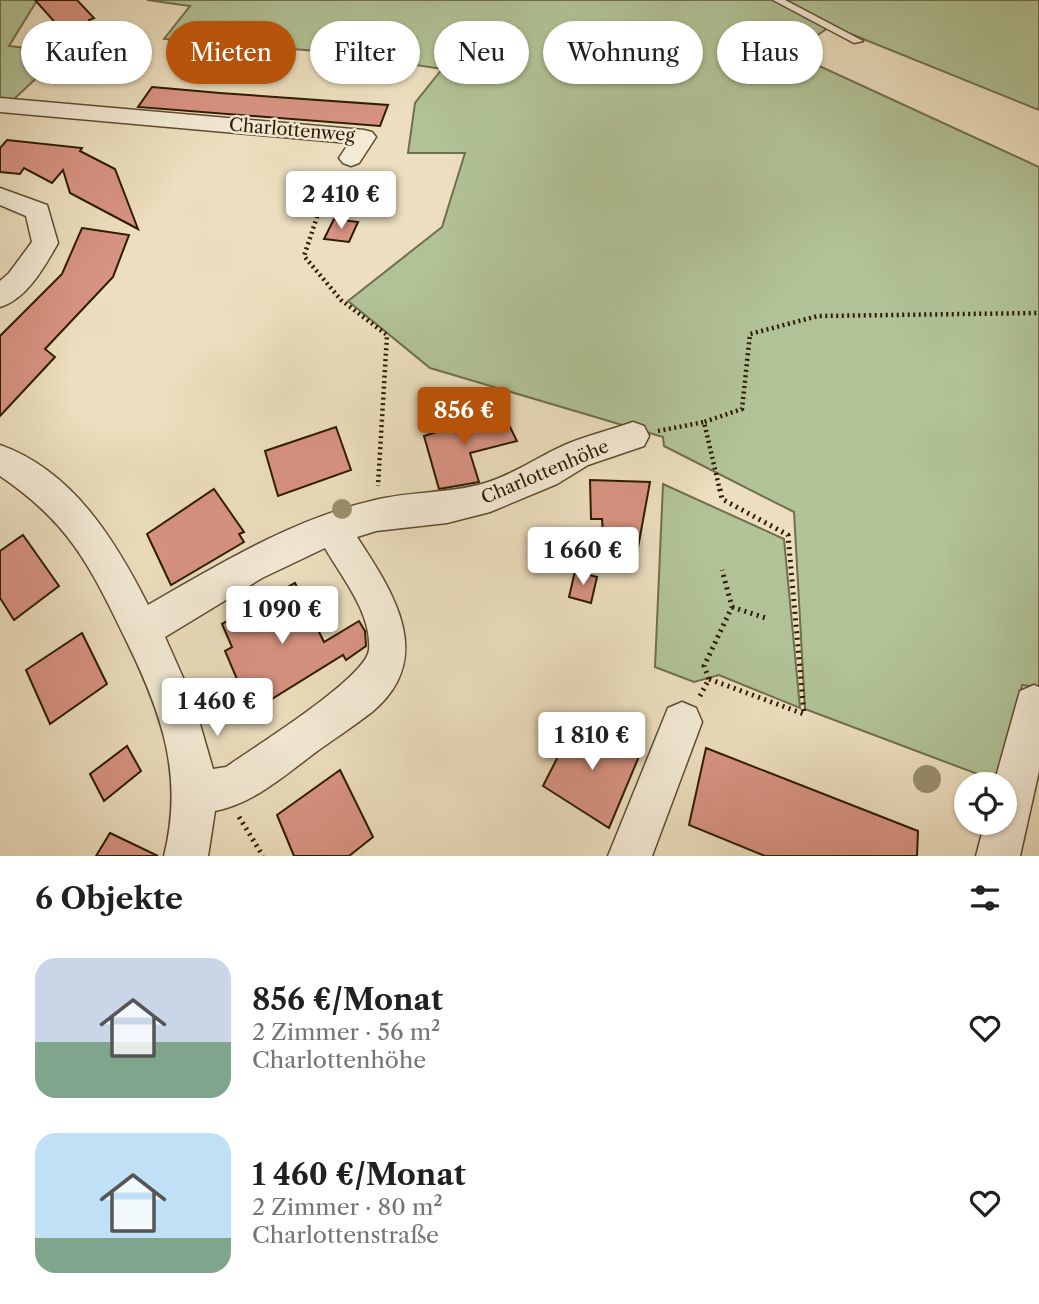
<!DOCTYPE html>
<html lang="de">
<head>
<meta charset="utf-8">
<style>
  body { margin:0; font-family:"Libre Caslon Text",serif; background:#f6f6f6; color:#202124; height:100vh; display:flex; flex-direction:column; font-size:26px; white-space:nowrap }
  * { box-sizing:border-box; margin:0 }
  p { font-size:23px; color:#757577 }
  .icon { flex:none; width:38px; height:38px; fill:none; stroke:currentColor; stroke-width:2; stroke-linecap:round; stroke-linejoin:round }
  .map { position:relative; height:856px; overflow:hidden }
  .panel { display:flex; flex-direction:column; background:#fff; flex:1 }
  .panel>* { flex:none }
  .banner { position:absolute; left:21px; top:21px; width:998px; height:63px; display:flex; gap:14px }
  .tools { position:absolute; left:954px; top:772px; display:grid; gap:14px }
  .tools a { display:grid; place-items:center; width:63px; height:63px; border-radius:50%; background:#fff; box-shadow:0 2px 5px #0004; font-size:35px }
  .price { position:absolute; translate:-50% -60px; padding:0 16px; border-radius:7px; background:#fff; color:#222; font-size:23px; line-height:46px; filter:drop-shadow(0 2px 4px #0008) }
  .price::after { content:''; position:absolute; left:50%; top:42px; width:21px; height:16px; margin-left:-10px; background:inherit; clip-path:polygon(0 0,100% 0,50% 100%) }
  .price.current { background:#b45309; color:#fff }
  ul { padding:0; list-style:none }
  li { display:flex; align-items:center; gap:21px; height:175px; padding:0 35px }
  li span { display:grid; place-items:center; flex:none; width:196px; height:140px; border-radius:21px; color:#555 }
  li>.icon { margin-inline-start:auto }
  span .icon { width:84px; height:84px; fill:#fffc; stroke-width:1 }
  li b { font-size:30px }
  h2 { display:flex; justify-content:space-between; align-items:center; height:84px; padding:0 35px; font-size:30px }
  .tag { padding:0 24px; border-radius:32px; background:#fff; box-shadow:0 2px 5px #0004; font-size:24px; line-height:63px }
  .tag.current { background:#b45309; color:#fff }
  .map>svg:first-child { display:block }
  .green { fill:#b1c296; stroke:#706f4c; stroke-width:2 }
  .building { fill:#d89382; stroke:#2e1c02; stroke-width:2 }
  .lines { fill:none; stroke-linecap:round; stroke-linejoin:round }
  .service-casing { stroke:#5e4c31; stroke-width:3 }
  .minor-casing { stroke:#5e4c31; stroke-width:3 }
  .path-far2 { stroke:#2e1c02; stroke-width:2.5; stroke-dasharray:1 2.5; stroke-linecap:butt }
  .path-far1 { stroke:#2e1c02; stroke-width:4.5; stroke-dasharray:2 3.5; stroke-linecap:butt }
  .path { stroke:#2e1c02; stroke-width:5; stroke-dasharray:2 4.5; stroke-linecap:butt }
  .service { fill:#f3ead5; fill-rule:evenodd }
  .minor { fill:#f3ead5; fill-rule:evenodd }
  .tree { fill:#998f6f }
  .labels { text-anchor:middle; stroke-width:5; stroke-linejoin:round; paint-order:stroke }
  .street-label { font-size:18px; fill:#2e1c02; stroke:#f3ead5 }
</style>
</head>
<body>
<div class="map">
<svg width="1039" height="856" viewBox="0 0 1039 856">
  <rect width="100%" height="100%" fill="#ecdebe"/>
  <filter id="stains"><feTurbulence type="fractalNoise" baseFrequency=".00286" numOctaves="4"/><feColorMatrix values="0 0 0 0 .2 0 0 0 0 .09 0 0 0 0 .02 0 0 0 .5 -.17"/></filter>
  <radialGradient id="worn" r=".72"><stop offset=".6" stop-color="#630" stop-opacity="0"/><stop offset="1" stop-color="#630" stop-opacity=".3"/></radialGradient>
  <!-- green -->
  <path class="green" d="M 0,0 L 43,0 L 36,2 L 9,46 L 34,49 L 46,69 L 12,101 L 0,100 Z
    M 147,0 L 1039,0 L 1039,110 L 831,26 L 791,53 L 1039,167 L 1039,687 L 1022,685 L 1004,784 L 805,709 L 794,512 L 664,446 L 663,437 L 430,368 L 348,301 L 442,227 L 465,153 L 408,153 L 415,103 L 442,69 L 416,65 L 417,59 L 164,39 L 190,6 Z
    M 663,484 L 784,539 L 800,708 L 719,675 L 694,682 L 655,667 Z"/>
  <!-- building -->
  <path class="building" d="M 35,0 L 77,0 L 94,18 L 89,20 L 101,40 L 77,47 Z
    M 152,87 L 220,93 L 388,105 L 380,126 L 138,107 Z
    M 7,140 L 82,148 L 80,151 L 115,169 L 138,229 L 70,193 L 63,170 L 52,183 L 24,168 L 20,174 L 0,172 L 0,148 Z
    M 334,219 L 358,222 L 349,242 L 324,239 Z
    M 82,228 L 129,235 L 113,277 L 45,349 L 55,357 L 0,416 L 0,336 L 62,274 Z
    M 457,413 L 461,426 L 504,415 L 517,441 L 470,453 L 479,482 L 439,489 L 424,436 L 440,431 L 437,418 Z
    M 336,427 L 351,470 L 278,496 L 265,451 Z
    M 590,480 L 650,482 L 635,564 L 605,564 L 602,519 L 591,519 Z
    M 214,489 L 244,532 L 239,534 L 244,542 L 171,585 L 147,534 Z
    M 23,535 L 59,586 L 14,620 L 0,598 L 0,551 Z
    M 575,571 L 597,577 L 591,603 L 569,597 Z
    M 295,583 L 324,642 L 359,621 L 365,631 L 366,646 L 346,660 L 343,655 L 251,712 L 225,651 L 232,647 L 222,624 Z
    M 82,633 L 107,684 L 50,724 L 26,670 Z
    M 578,717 L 640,754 L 609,828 L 543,786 Z
    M 127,746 L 141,771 L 104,801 L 90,774 Z
    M 706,748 L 918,831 L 917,856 L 765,856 L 689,825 Z
    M 340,770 L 373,837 L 349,856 L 294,856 L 277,815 Z
    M 110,833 L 158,856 L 96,856 Z"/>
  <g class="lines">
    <!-- service casing -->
    <g class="service-casing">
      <path id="service" d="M 773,0 L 785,0 L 863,41 L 854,43 Z"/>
    </g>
    <!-- minor casing -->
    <g class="minor-casing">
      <path id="minor" d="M 0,98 L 364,130 L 372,132 L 376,137 L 359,163 L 351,166 L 343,163 L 339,158 L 349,143 L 0,112 Z
        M 0,188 L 47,205 L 58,243 C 45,266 27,299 0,307 L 0,281 L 9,273 L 32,242 L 26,216 L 0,205 Z
        M 633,422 L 644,426 L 649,436 L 644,446 L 588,465 L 557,484 L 490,512 L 447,523 L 376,531 L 357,537 C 393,592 437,658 372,712 C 354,726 334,739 316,752 C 284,776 254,803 215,811 L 208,856 L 164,856 C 184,776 162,714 127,642 C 91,568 71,524 0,476 L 0,445 C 73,471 115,540 148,605 C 221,563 293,519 375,500 C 411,491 449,494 485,483 C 515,474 539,456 567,444 C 588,435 611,430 633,422 ZM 325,548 C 342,578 372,613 369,650 C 366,678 253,748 226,767 L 213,769 L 193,700 L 165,637 L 262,578 Z
        M 1034,685 L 1039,687 L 1039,771 L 1020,856 L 976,856 L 985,822 L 1004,822 L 1004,784 L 994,784 L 1020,691 Z
        M 682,702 L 696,708 L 702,722 L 652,856 L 608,856 L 668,708 Z"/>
    </g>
    <!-- path-far2 -->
    <path class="path-far2" d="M 318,212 L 340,176"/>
    <!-- path-far1 -->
    <path class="path-far1" d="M 319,211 L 304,256 L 341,300 L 387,335 L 378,486
      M 658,431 L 704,422
      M 720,491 L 704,422 L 742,409 L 750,334 L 818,316 L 1039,313"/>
    <!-- path -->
    <path class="path" d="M 732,607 L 769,619
      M 709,679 L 704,666 L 732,607 L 722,570
      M 700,696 L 709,679 L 804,714 L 788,535 L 722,499 L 720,489
      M 239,817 L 263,856"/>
    <!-- service -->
    <use href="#service" class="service"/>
    <!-- minor -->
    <use href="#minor" class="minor"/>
  </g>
  <!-- trees -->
  <g class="tree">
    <circle cx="342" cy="509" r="10"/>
    <circle cx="927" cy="779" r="14"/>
  </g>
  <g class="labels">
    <!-- street labels -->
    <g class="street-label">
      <text transform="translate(292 130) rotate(5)" y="6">Charlottenweg</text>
      <text transform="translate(545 472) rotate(-23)" y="6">Charlottenhöhe</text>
    </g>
  </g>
  <rect width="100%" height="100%" filter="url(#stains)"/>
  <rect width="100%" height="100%" fill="url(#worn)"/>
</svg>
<div class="tools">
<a><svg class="icon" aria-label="locate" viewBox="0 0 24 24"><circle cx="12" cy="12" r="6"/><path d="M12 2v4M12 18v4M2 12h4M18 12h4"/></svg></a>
</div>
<b class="price" style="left:341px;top:231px">2 410 €</b>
<b class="price current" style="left:464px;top:447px">856 €</b>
<b class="price" style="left:583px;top:587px">1 660 €</b>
<b class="price" style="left:282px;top:646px">1 090 €</b>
<b class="price" style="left:217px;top:738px">1 460 €</b>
<b class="price" style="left:592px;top:772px">1 810 €</b>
<div class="banner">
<a class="tag">Kaufen</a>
<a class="tag current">Mieten</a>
<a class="tag">Filter</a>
<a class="tag">Neu</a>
<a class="tag">Wohnung</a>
<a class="tag">Haus</a>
</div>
</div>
<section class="panel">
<h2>6 Objekte<svg class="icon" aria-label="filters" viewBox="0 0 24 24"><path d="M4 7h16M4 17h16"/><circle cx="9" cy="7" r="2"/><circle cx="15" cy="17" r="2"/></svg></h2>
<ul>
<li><span style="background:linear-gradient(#c9d6e8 60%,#7fa58c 0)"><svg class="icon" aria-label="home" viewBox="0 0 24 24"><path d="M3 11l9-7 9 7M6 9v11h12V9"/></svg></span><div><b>856 €/Monat</b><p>2 Zimmer · 56 m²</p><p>Charlottenhöhe</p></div><svg class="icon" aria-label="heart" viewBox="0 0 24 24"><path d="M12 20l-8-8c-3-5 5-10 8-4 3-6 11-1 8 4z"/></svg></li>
<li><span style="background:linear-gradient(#bfe0f5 75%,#7fa58c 0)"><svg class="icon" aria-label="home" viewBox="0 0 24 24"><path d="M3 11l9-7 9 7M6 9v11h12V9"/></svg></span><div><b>1 460 €/Monat</b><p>2 Zimmer · 80 m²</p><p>Charlottenstraße</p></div><svg class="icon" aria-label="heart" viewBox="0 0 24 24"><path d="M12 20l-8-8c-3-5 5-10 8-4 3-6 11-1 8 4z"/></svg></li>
</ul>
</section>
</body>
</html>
